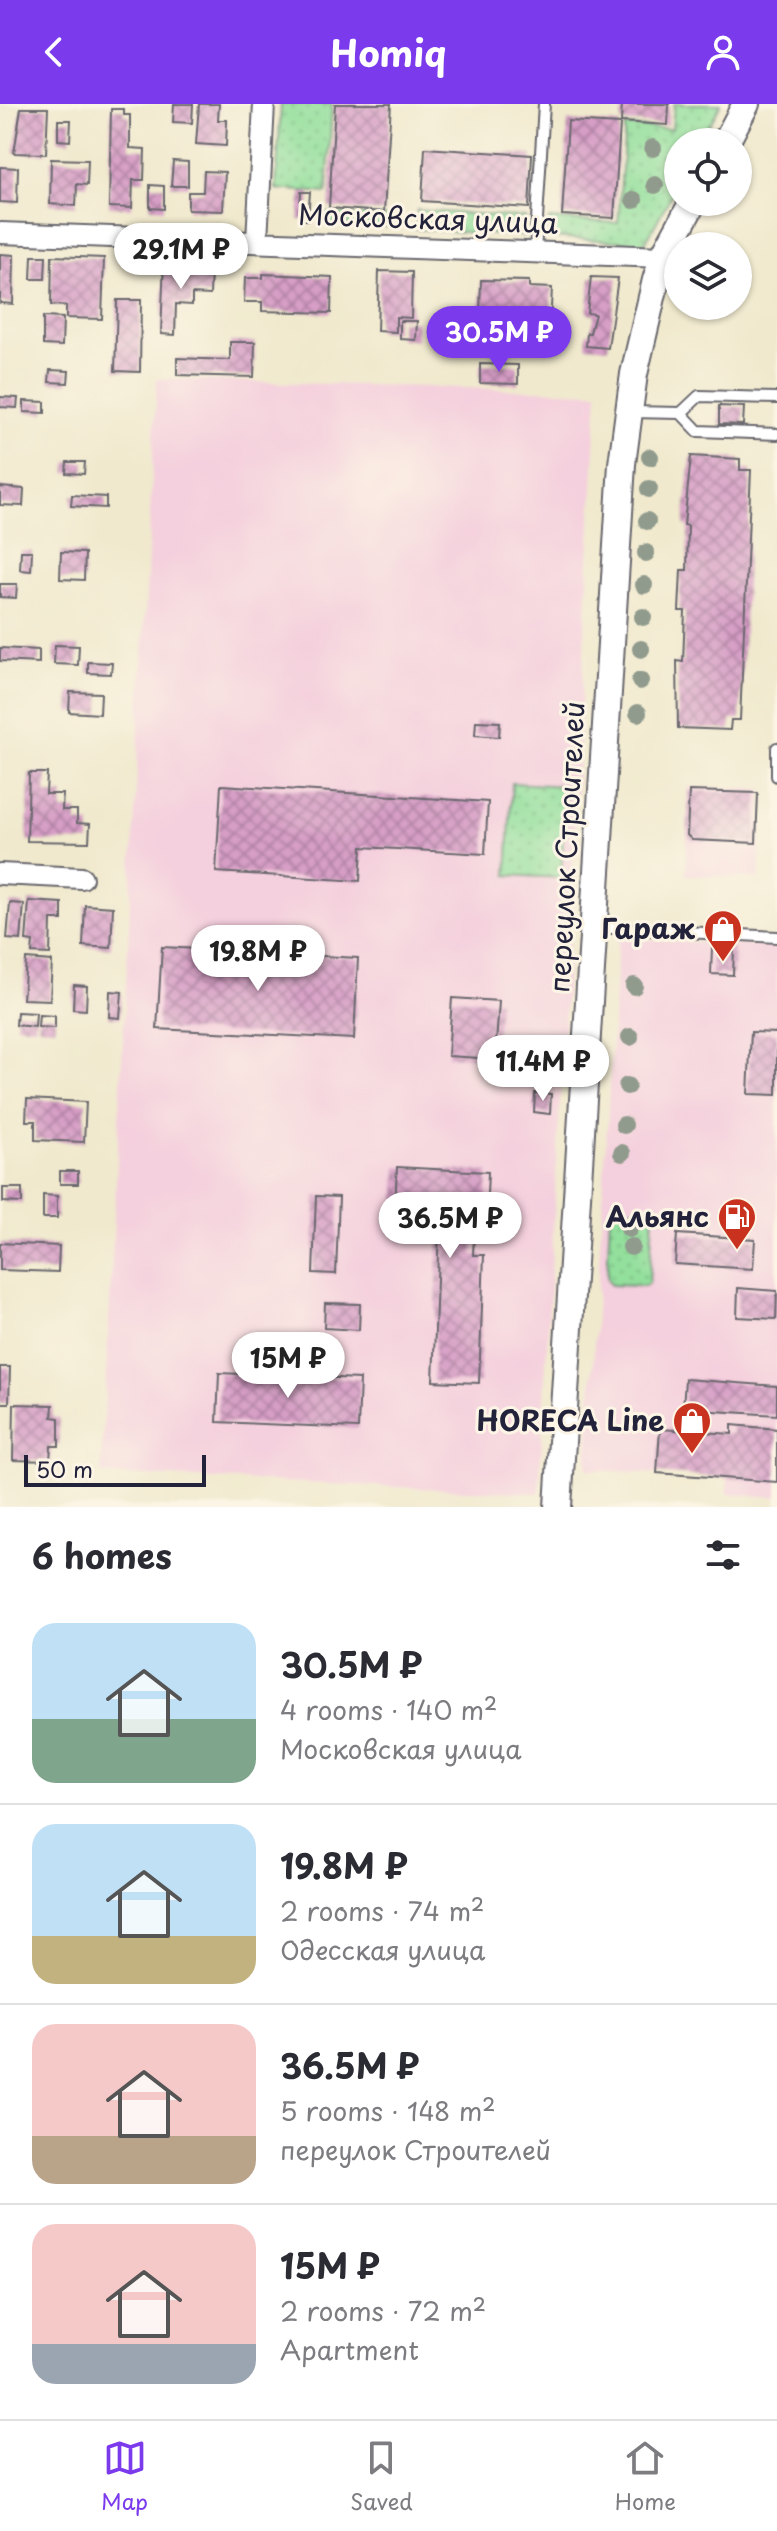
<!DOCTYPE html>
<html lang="en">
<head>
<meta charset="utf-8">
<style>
  body { margin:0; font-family:"Playpen Sans",sans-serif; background:#f2f2f3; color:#2b2b33; height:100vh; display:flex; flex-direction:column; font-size:30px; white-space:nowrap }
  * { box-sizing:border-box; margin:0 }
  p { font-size:26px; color:#7c7c81 }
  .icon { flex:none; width:44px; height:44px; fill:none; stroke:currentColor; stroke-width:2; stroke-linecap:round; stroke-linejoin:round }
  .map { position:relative; height:1403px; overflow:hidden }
  .panel { display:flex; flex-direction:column; background:#fff; flex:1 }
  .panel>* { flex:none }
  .fabs { position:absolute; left:664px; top:24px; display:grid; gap:16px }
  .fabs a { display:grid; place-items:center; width:88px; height:88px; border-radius:50%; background:#fff; box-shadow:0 2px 6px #0004; font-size:40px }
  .scale { position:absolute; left:24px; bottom:20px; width:182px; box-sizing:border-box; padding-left:8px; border:4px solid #22223b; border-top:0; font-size:22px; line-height:28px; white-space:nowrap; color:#22223b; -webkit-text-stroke:6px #fcf5e5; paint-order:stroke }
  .price { position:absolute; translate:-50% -68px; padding:0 18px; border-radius:28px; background:#fff; color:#222; font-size:26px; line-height:52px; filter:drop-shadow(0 2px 4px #0008) }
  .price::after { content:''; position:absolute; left:50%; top:48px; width:24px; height:18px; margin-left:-12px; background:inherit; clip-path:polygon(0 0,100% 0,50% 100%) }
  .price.active { background:#7c3aed; color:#fff }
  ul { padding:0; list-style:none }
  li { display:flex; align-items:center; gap:24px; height:200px; padding:0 32px }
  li+li { border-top:2px solid #e1e1e2 }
  li span { display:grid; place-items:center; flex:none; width:224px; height:160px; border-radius:24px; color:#555 }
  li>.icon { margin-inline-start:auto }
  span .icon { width:96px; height:96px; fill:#fffc; stroke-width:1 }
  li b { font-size:34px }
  h2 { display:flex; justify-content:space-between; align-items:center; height:96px; padding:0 32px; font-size:34px }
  header { display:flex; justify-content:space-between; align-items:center; height:104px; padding:0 32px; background:#7c3aed; color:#fff; font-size:36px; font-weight:700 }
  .dock { display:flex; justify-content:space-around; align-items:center; height:112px; border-top:2px solid #e1e1e2; background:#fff; font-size:22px; color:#7c7c81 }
  .dock a { display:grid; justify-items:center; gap:4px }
  .dock .active { color:#7c3aed }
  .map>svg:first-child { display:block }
  .built { fill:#f4cfdd }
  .grass { fill:url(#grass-dots); stroke:#5a806c; stroke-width:2 }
  .building { fill:url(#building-cross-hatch) }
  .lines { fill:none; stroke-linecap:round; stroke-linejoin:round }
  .service-casing { stroke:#6a686e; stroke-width:14 }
  .minor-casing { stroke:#6a686e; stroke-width:24 }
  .tertiary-casing { stroke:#6a686e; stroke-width:30 }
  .service { stroke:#fff; stroke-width:10 }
  .minor { stroke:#fff; stroke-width:20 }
  .tertiary { stroke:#fff; stroke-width:26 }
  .tree { fill:#919b8d }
  .labels { text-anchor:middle; stroke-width:6; stroke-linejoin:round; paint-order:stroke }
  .street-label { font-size:28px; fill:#22223b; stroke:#fcf5e5 }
  .poi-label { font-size:28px; font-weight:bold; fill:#22223b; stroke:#fcf5e5; text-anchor:end }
</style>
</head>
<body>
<header><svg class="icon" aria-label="back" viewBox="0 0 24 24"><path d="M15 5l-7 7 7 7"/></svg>Homiq<svg class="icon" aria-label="person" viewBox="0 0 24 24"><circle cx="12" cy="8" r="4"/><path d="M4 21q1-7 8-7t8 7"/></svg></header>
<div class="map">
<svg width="777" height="1403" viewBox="0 0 777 1403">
  <defs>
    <pattern id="grass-dots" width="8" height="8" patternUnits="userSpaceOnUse" patternTransform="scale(2)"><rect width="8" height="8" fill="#93df9c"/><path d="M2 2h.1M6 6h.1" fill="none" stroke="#7ebf87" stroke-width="1.8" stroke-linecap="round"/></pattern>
    <pattern id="building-cross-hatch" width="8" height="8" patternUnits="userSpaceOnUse" patternTransform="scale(2)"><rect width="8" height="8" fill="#d79ec6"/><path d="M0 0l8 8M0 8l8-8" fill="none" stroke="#ae80a2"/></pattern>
  </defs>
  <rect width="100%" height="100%" fill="#fcf5e5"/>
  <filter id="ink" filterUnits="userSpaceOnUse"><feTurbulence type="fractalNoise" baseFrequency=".0125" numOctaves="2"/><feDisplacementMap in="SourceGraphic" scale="16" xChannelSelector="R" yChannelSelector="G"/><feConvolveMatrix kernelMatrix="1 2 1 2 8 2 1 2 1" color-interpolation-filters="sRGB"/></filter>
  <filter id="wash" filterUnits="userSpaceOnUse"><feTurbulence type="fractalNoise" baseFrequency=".006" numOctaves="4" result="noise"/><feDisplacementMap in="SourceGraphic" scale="32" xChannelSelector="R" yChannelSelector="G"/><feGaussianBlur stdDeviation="1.8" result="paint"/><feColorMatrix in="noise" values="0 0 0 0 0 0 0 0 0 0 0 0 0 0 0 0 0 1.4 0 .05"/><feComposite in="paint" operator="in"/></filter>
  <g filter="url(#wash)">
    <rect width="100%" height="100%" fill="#f0e9cd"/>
    <!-- built -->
    <path class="built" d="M 157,275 L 598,288 L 539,1389 L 101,1370 Z
      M 688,683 L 762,685 L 759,774 L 686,771 Z
      M 618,834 L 777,842 L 777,1393 L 728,1390 L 728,1374 L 587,1365 Z"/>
    <!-- grass -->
    <path class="grass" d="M 281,0 L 332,0 L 327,89 L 276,85 Z
      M 674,0 L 721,0 L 700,38 L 678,38 L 678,79 L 645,139 L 548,133 L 549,115 L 618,119 L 625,22 L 672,25 Z
      M 417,106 L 526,114 L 525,132 L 416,125 Z
      M 324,109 L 389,113 L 388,123 L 323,119 Z
      M 512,679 L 566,682 L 561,774 L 507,771 Z
      M 615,1104 L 649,1105 L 653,1111 L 649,1179 L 644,1182 L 611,1181 L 607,1175 L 610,1109 Z"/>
    <g id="blocks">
      <!-- building -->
      <path class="building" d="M 174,0 L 193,0 L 192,19 L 173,18 Z
        M 199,0 L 219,0 L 218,16 L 227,16 L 226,42 L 196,40 Z
        M 335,0 L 391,0 L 384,108 L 329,104 Z
        M 622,0 L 669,0 L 668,21 L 621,18 Z
        M 21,4 L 48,4 L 46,50 L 14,49 Z
        M 111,5 L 124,5 L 124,11 L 130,11 L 130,44 L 145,45 L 144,76 L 133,76 L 132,104 L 109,103 Z
        M 58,16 L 71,16 L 70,37 L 58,36 Z
        M 568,17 L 620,20 L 614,114 L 562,111 Z
        M 425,44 L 532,51 L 529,104 L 422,97 Z
        M 51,55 L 88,56 L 87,81 L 77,80 L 76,102 L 50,100 Z
        M 173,57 L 188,58 L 188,82 L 171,82 Z
        M 0,63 L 18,64 L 17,99 L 0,98 Z
        M 204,67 L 225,68 L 223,107 L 188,106 L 188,88 L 203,88 Z
        M 150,81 L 164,82 L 164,105 L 150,104 Z
        M 301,88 L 310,88 L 308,116 L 299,116 Z
        M 0,150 L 14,151 L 13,200 L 0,199 Z
        M 32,152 L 46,152 L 45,175 L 31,175 Z
        M 52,152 L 104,154 L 102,215 L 66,214 L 66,202 L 51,201 Z
        M 164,156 L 178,156 L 178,163 L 211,165 L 210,191 L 192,190 L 192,201 L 176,200 L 175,231 L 161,230 Z
        M 379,167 L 412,168 L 411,214 L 396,213 L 396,228 L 377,227 Z
        M 263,170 L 332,173 L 331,209 L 262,207 L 262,198 L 244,198 L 245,174 L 263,174 Z
        M 591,173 L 618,174 L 608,244 L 586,242 L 587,229 L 590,229 L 595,210 L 587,209 Z
        M 481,176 L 529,177 L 529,183 L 552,184 L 550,223 L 528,222 L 529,210 L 480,209 Z
        M 117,196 L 141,196 L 140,268 L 115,267 Z
        M 43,213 L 63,214 L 62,242 L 43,241 Z
        M 400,217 L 417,217 L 416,236 L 400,235 Z
        M 230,238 L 255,238 L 254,273 L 177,271 L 177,254 L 230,256 Z
        M 480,260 L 518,261 L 518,280 L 480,279 Z
        M 50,266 L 69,267 L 68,279 L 49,278 Z
        M 0,293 L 18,294 L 17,304 L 0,303 Z
        M 24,297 L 45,298 L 45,309 L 24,308 Z
        M 719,302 L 744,303 L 743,321 L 719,320 Z
        M 691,352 L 740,355 L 740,366 L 751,366 L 740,616 L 731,616 L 730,626 L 678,624 L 677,557 L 683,558 L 685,507 L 679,507 L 681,466 L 687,466 L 688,422 L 684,421 Z
        M 67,358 L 85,358 L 84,370 L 66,369 Z
        M 0,383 L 24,385 L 23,402 L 0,401 Z
        M 72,391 L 106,393 L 106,404 L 71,402 Z
        M 21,447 L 32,447 L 31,467 L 20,466 Z
        M 61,448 L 85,449 L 84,476 L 60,475 Z
        M 0,480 L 17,480 L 16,494 L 0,493 Z
        M 55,541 L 79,542 L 78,561 L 54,560 Z
        M 0,544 L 39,546 L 39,559 L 0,557 Z
        M 88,558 L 112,559 L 111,570 L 88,569 Z
        M 70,588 L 101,589 L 100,610 L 69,608 Z
        M 476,617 L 500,618 L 499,633 L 475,631 Z
        M 29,669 L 47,669 L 46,690 L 63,690 L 62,706 L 77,706 L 77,719 L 90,720 L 89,738 L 27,737 Z
        M 221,681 L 488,698 L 485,750 L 362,743 L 360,777 L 216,768 Z
        M 689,687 L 758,689 L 756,739 L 692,736 L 687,731 Z
        M 29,797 L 62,799 L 62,816 L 51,816 L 50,850 L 32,849 L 33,838 L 26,837 Z
        M 10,799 L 24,800 L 21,836 L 7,835 Z
        M 85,801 L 113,803 L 111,844 L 83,842 Z
        M 162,843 L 358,854 L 354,935 L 157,925 Z
        M 712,844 L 734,845 L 733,871 L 711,870 Z
        M 26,855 L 52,857 L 50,896 L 23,895 Z
        M 74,881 L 87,882 L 86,906 L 73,905 Z
        M 110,887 L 122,888 L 120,914 L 109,913 Z
        M 452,894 L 499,897 L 495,955 L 448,952 Z
        M 17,908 L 36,909 L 35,923 L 16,921 Z
        M 39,911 L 55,912 L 55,924 L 38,923 Z
        M 751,928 L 777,929 L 777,991 L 748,990 Z
        M 535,989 L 551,990 L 550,1010 L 534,1008 Z
        M 27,995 L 86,998 L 84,1038 L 35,1036 L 35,1017 L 26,1017 Z
        M 397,1063 L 488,1068 L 486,1113 L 475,1112 L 473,1151 L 484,1151 L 479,1279 L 433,1277 L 439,1125 L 394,1123 Z
        M 60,1067 L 78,1067 L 78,1080 L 60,1080 Z
        M 3,1084 L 22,1084 L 22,1099 L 3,1098 Z
        M 43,1091 L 57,1092 L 57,1114 L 43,1114 Z
        M 316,1092 L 339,1093 L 336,1170 L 313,1169 Z
        M 677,1130 L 755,1135 L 753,1165 L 675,1160 Z
        M 0,1139 L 59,1142 L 58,1168 L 0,1166 Z
        M 738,1184 L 777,1187 L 776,1215 L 737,1213 Z
        M 325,1199 L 360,1200 L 359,1226 L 324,1224 Z
        M 0,1263 L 10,1263 L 9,1299 L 0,1299 Z
        M 219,1269 L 360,1275 L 358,1324 L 217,1318 Z
        M 685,1275 L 777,1282 L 777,1311 L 683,1305 Z
        M 14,1300 L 53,1301 L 52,1313 L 59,1314 L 59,1342 L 51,1342 L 50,1357 L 13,1356 Z
        M 732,1321 L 777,1325 L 777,1378 L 657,1369 L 660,1325 L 732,1330 Z"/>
    </g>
  </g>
  <g filter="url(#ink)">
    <use href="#blocks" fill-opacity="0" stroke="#6a686e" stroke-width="2"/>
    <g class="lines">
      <!-- service casing -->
      <g class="service-casing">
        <path id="service" d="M 535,148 L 544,0
          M 630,308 L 681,309 L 699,292 L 777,294
          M 681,309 L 698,327 L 777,330
          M 777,644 L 777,672
          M 595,823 L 777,833"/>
      </g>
      <!-- minor casing -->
      <g class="minor-casing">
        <path id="minor" d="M 0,129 L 663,153
          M 257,137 L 264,0
          M 0,770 L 82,774"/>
      </g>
      <!-- tertiary casing -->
      <g class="tertiary-casing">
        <path id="tertiary" d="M 726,38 L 746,0
          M 558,1403 L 622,360 L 634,270 L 656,176 L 663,153 L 693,98"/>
      </g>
      <!-- service -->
      <use href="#service" class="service"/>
      <!-- minor -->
      <use href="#minor" class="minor"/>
      <!-- tertiary -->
      <use href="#tertiary" class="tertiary"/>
    </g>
    <!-- trees -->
    <g class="tree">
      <circle cx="653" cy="44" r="9"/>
      <circle cx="655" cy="81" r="9"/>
      <circle cx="634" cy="96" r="9"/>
      <circle cx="650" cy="353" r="9"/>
      <circle cx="649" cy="385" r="9"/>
      <circle cx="647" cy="417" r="9"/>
      <circle cx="646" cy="449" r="9"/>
      <circle cx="644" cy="481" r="9"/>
      <circle cx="643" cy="513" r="9"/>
      <circle cx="641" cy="545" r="9"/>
      <circle cx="640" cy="577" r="9"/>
      <circle cx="638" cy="609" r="9"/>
      <circle cx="634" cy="882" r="9"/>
      <circle cx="630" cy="933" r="9"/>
      <circle cx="627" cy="982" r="9"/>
      <circle cx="624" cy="1021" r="9"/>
      <circle cx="622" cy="1049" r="9"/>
      <circle cx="629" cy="1125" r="9"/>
      <circle cx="631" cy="1143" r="9"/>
    </g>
  </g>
  <!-- icons -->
  <defs>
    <g id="shop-pin" transform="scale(2)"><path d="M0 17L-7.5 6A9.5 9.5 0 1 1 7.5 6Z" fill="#c8321e" stroke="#fcf5e5"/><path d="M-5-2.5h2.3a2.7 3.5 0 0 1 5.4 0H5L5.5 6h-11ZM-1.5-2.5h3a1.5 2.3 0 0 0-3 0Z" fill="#fff"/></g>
    <g id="fuel-pin" transform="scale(2)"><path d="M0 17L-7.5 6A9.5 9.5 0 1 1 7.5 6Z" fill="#c8321e" stroke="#fcf5e5"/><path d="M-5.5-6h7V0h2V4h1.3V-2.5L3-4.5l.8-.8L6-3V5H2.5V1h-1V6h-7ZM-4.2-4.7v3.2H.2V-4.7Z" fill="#fff"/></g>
  </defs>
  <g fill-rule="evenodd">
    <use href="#shop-pin" x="723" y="825"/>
    <use href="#fuel-pin" x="737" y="1113"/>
    <use href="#shop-pin" x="692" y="1317"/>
  </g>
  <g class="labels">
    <!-- street labels -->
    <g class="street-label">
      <text transform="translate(428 115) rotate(2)" y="10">Московская улица</text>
      <text transform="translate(567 743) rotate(-87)" y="10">переулок Строителей</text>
    </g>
    <!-- poi labels -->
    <g class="poi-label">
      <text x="695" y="835">Гараж</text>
      <text x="709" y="1123">Альянс</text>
      <text x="664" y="1327">HORECA Line</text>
    </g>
  </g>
</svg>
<div class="fabs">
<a><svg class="icon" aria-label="locate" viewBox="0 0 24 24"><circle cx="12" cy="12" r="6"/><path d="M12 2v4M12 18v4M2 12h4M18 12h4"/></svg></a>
<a><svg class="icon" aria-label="layers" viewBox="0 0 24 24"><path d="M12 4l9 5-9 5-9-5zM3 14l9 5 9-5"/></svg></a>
</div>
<div class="scale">50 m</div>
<b class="price" style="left:181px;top:187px">29.1M ₽</b>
<b class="price active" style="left:499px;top:270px">30.5M ₽</b>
<b class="price" style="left:258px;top:889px">19.8M ₽</b>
<b class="price" style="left:543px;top:999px">11.4M ₽</b>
<b class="price" style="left:450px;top:1156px">36.5M ₽</b>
<b class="price" style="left:288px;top:1296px">15M ₽</b>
</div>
<section class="panel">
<h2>6 homes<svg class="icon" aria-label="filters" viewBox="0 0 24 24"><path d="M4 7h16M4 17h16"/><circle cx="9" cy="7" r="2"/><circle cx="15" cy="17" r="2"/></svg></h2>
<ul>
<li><span style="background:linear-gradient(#bfe0f5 60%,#7fa58c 0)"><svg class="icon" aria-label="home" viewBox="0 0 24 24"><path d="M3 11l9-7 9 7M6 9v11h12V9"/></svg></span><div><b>30.5M ₽</b><p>4 rooms · 140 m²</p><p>Московская улица</p></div></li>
<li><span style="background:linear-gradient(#bfe0f5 70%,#c2b280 0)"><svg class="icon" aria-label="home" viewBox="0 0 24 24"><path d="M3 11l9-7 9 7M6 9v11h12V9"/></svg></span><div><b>19.8M ₽</b><p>2 rooms · 74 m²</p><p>Одесская улица</p></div></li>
<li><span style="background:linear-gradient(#f6c9c9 70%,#b9a48a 0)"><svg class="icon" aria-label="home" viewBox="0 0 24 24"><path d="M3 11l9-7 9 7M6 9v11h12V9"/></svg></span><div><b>36.5M ₽</b><p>5 rooms · 148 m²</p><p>переулок Строителей</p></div></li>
<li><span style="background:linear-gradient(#f6c9c9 75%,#9aa5b1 0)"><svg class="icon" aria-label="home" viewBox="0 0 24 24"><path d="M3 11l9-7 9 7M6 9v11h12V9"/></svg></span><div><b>15M ₽</b><p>2 rooms · 72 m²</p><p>Apartment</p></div></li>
</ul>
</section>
<nav class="dock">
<a class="active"><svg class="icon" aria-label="map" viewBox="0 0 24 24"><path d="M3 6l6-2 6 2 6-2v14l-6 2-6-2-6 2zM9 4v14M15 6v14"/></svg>Map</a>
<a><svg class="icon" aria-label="saved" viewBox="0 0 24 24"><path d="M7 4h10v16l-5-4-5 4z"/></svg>Saved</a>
<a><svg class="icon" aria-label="home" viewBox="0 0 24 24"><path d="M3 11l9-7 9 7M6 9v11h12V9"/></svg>Home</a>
</nav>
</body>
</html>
